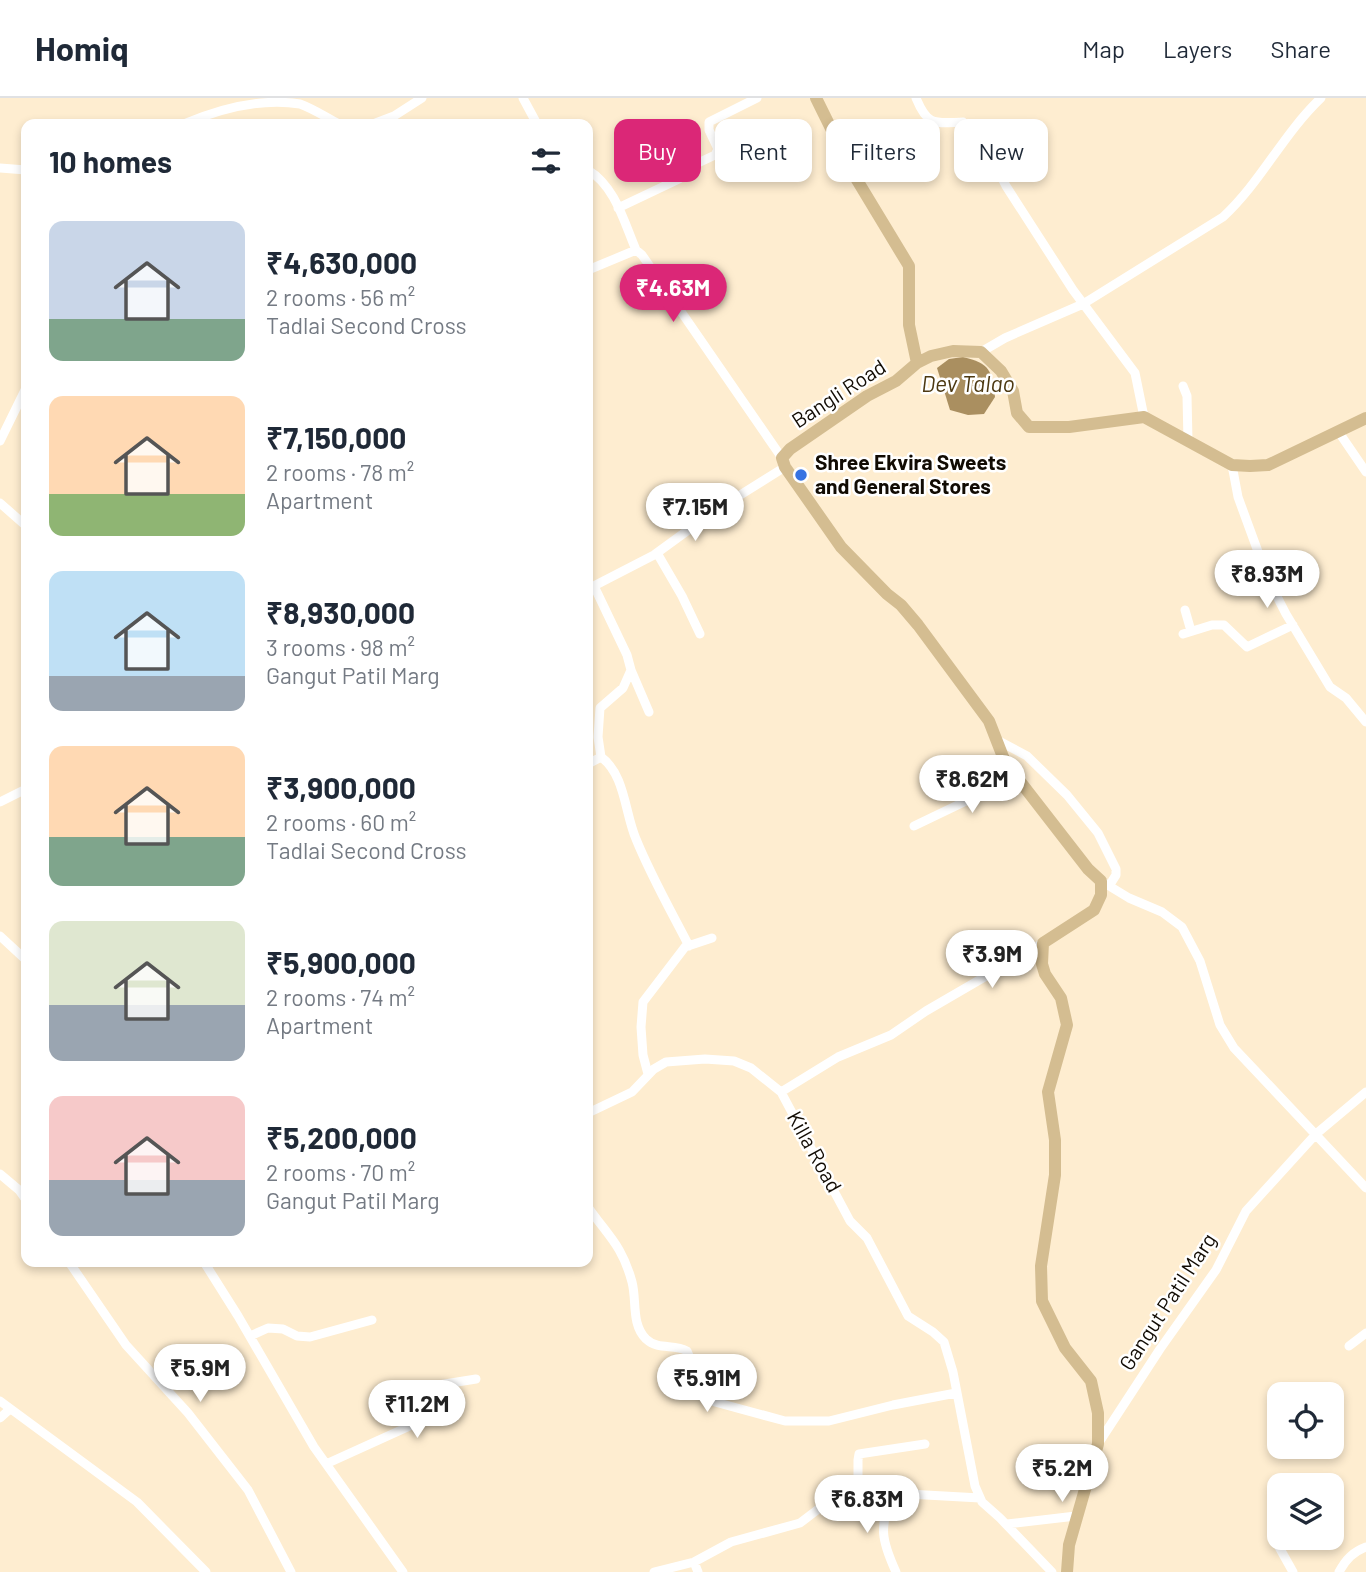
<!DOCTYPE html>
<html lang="en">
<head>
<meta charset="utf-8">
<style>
  body { margin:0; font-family:Barlow,sans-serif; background:#f6f6f7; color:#1f2937; height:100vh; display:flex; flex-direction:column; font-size:26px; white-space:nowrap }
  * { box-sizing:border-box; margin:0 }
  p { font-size:23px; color:#747a83 }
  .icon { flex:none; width:38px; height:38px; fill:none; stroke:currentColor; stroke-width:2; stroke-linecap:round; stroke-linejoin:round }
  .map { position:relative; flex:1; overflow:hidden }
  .details { position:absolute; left:21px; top:21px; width:572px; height:1148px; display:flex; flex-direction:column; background:#fff; border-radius:14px; box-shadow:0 4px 10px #0003 }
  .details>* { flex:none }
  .guide { position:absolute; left:614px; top:21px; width:646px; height:63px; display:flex; gap:14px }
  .buttons { position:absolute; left:1267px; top:1284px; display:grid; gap:14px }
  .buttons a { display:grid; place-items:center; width:77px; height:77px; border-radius:14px; background:#fff; box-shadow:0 4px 10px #0003; font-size:35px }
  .price { position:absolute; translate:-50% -60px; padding:0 16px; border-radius:24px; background:#fff; color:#222; font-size:23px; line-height:46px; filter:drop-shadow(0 2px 4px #0008) }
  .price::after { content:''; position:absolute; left:50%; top:42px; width:21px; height:16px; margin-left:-10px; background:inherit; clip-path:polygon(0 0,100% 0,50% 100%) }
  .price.selected { background:#db2777; color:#fff }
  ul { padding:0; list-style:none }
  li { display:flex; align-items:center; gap:21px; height:175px; padding:0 28px }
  li span { display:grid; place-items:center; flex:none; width:196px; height:140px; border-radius:14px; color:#555 }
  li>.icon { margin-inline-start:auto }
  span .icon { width:84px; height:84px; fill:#fffc; stroke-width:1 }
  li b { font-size:30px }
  h2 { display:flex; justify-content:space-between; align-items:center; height:84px; padding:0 28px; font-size:30px }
  .chip { padding:0 24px; border-radius:14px; background:#fff; box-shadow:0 4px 10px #0003; font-size:24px; line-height:63px }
  .chip.selected { background:#db2777; color:#fff }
  header { display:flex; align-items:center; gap:42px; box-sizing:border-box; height:98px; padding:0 35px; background:#fff; border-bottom:2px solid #e0e1e3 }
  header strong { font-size:33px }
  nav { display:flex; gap:38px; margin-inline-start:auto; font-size:24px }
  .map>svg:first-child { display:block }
  .water { fill:#aa8f60 }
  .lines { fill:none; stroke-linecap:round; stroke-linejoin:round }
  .minor { stroke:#fff; stroke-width:9 }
  .major { stroke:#d4bd91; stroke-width:12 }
  .poi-dot { fill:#3773e2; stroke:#fff; stroke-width:2.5 }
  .labels { text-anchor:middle; stroke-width:5; stroke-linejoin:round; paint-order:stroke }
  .street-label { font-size:21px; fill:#110b03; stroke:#fff }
  .poi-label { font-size:21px; font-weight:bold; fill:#110b03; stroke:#fff; text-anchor:start }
  .water-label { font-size:23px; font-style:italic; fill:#4d3912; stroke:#fff }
</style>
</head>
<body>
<header>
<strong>Homiq</strong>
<nav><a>Map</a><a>Layers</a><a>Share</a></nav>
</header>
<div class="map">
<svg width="1366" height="1474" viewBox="0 0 1366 1474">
  <rect width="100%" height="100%" fill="#feedd0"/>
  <!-- water -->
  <path class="water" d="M 963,259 C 990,265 992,273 995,299 L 984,316 L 968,317 L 950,312 L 937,270 L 949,261 Z"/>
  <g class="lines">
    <!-- minor -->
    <path class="minor" d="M 523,0 L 537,26
      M 916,0 C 928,29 935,25 963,24 L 985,47 L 1006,88 L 1073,192 L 1135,275 L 1144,319
      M 184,26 C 219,11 261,0 300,6 C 314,11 327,20 339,26
      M 373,26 L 394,18 L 422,0
      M 0,70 L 26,72
      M 588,72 C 615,88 624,124 636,152 L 642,157 L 782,360
      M 618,110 L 679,81 L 698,65 L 715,57 L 718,51 L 709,32 L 709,24 L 757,0
      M 588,172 L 636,152
      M 981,254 L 1005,240 L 1083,206 L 1223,119 C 1261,84 1283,36 1321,0
      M 1183,288 L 1187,298 L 1188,343
      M 1338,333 L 1366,374
      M 0,343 L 26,290
      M 1232,367 L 1238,399 L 1268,481 L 1286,516 L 1330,589 L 1346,600 L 1366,624
      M 0,405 L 26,428
      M 657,455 L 682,498 L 700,536
      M 594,488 L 627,557 L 631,572 L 623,590 L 600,610 L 598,639 L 601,659 C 625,676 625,716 636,741 C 651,778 671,813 689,848
      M 588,491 L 654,457 L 713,414 L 785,369
      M 1185,512 L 1191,533
      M 1183,536 L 1212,527 L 1224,527 L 1247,549 L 1293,527
      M 631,572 L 649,614
      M 997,642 L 1027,658 L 1067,697 L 1098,735 L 1116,771 L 1116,777 L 1109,788
      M 588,666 L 601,659
      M 0,704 L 26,691
      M 914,728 L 1016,679
      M 1101,783 L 1129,800 L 1162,814 L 1182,829 L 1200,863 L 1220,927 L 1234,950 L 1366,1090
      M 0,838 L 26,862
      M 648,976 L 643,957 L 641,929 L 643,904 L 685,849 L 712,840
      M 781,994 L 838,959 L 891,937 L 926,913 L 1043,845
      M 588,1015 L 632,994 L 654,971 L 666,964 L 705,961 L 734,963 L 751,970 L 781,994 L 850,1123 L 867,1140 L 908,1218 L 933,1234 L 944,1244 L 953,1274 L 975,1388 L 982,1404 L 1000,1420 L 1052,1474
      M 0,1076 L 19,1092 L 26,1102
      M 588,1109 C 608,1138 622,1147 632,1184 C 637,1203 631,1226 646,1241 C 659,1253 674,1245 687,1253 L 701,1286 L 715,1304 L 785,1323 L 829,1323 L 893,1307 L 956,1295
      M 69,1164 L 126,1247 L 188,1315 L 248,1392 L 291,1474
      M 204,1164 L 238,1218 L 314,1349 L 403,1474
      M 250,1238 L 268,1230 L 283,1231 L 297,1238 L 310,1239 L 372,1222
      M 1349,1248 L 1366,1235
      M 0,1303 L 137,1404 L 206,1474
      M 0,1320 L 10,1311
      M 1098,1346 L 1160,1251 L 1216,1172 L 1246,1113 L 1316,1036 L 1366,994
      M 326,1366 L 423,1322 C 433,1312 419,1300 426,1289 L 476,1281
      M 890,1395 C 881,1432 880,1439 896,1474
      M 858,1396 L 858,1362 L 859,1356 L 925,1346
      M 1007,1426 L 1076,1418
      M 1279,1449 L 1293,1474
      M 694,1464 L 698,1474
      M 654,1474 L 694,1464 L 731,1444 L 800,1425 L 821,1409 L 840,1399 L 864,1395 L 890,1395 L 980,1400
      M 1339,1474 C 1346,1461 1353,1454 1366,1449"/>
    <!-- major -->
    <path class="major" d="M 816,0 L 854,77 L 909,168 L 909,227 L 917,265
      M 1067,1474 L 1069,1447 L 1098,1346 L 1098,1315 L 1091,1283 L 1065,1250 L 1042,1203 L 1041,1168 L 1055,1077 L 1055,1042 L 1048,994 L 1067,927 L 1061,900 L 1045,876 L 1042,866 L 1043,845 L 1094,812 L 1101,797 L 1101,783 L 1088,771 L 1005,664 L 989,623 L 918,527 L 901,507 L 887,496 L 841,449 L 785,369 L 782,360 L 790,351 L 867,298 L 896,283 L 917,265 L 931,258 L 953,253 L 981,254 L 1001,273 L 1013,293 L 1017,315 L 1029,329 L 1069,329 L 1144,319 L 1232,367 L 1250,368 L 1268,367 L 1366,320"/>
  </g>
  <!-- markers -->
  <circle class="poi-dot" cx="801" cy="377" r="7"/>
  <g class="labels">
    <!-- street labels -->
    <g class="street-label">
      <text transform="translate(839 296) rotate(-33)" y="7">Bangli Road</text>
      <text transform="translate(814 1054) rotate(61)" y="7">Killa Road</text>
      <text transform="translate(1168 1204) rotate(-57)" y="7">Gangut Patil Marg</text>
    </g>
    <!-- poi labels -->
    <g class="poi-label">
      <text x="815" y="372">Shree Ekvira Sweets<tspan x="815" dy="24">and General Stores</tspan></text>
    </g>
    <!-- water labels -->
    <g class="water-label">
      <text x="968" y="294">Dev Talao</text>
    </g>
  </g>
</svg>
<div class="buttons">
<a><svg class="icon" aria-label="locate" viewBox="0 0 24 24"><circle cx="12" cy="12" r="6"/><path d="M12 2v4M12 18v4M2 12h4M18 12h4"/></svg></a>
<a><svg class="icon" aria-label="layers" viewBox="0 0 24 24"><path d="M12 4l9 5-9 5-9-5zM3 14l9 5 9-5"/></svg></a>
</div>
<b class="price selected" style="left:673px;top:226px">₹4.63M</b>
<b class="price" style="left:695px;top:445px">₹7.15M</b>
<b class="price" style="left:1267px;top:512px">₹8.93M</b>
<b class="price" style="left:972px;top:717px">₹8.62M</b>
<b class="price" style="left:992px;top:892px">₹3.9M</b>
<b class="price" style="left:200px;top:1306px">₹5.9M</b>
<b class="price" style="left:707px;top:1316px">₹5.91M</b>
<b class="price" style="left:417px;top:1342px">₹11.2M</b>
<b class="price" style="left:1062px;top:1406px">₹5.2M</b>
<b class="price" style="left:867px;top:1437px">₹6.83M</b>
<div class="guide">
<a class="chip selected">Buy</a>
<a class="chip">Rent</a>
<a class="chip">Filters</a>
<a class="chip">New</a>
</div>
<section class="details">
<h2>10 homes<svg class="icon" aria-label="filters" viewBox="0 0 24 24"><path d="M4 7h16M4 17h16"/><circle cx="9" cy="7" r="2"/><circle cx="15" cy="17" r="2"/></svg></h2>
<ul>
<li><span style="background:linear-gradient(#c9d6e8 70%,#7fa58c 0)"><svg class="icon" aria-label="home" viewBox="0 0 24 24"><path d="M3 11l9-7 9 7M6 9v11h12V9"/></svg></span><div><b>₹4,630,000</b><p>2 rooms · 56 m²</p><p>Tadlai Second Cross</p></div></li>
<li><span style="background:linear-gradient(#ffd9b3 70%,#8fb573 0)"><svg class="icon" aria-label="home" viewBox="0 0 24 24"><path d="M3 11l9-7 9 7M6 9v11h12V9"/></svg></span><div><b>₹7,150,000</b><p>2 rooms · 78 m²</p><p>Apartment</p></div></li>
<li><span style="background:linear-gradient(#bfe0f5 75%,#9aa5b1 0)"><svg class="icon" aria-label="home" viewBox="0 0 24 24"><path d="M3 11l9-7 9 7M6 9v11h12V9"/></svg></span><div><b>₹8,930,000</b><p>3 rooms · 98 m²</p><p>Gangut Patil Marg</p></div></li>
<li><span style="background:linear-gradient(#ffd9b3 65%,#7fa58c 0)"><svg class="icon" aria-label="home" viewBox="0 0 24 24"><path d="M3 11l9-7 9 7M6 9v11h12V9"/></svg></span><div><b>₹3,900,000</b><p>2 rooms · 60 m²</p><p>Tadlai Second Cross</p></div></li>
<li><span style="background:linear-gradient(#dfe7d0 60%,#9aa5b1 0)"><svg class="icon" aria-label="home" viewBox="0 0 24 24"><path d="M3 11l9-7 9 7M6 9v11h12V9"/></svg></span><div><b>₹5,900,000</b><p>2 rooms · 74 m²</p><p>Apartment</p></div></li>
<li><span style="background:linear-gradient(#f6c9c9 60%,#9aa5b1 0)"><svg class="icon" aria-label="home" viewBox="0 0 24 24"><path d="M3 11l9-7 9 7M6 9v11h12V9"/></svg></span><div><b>₹5,200,000</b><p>2 rooms · 70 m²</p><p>Gangut Patil Marg</p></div></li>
</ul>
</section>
</div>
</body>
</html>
